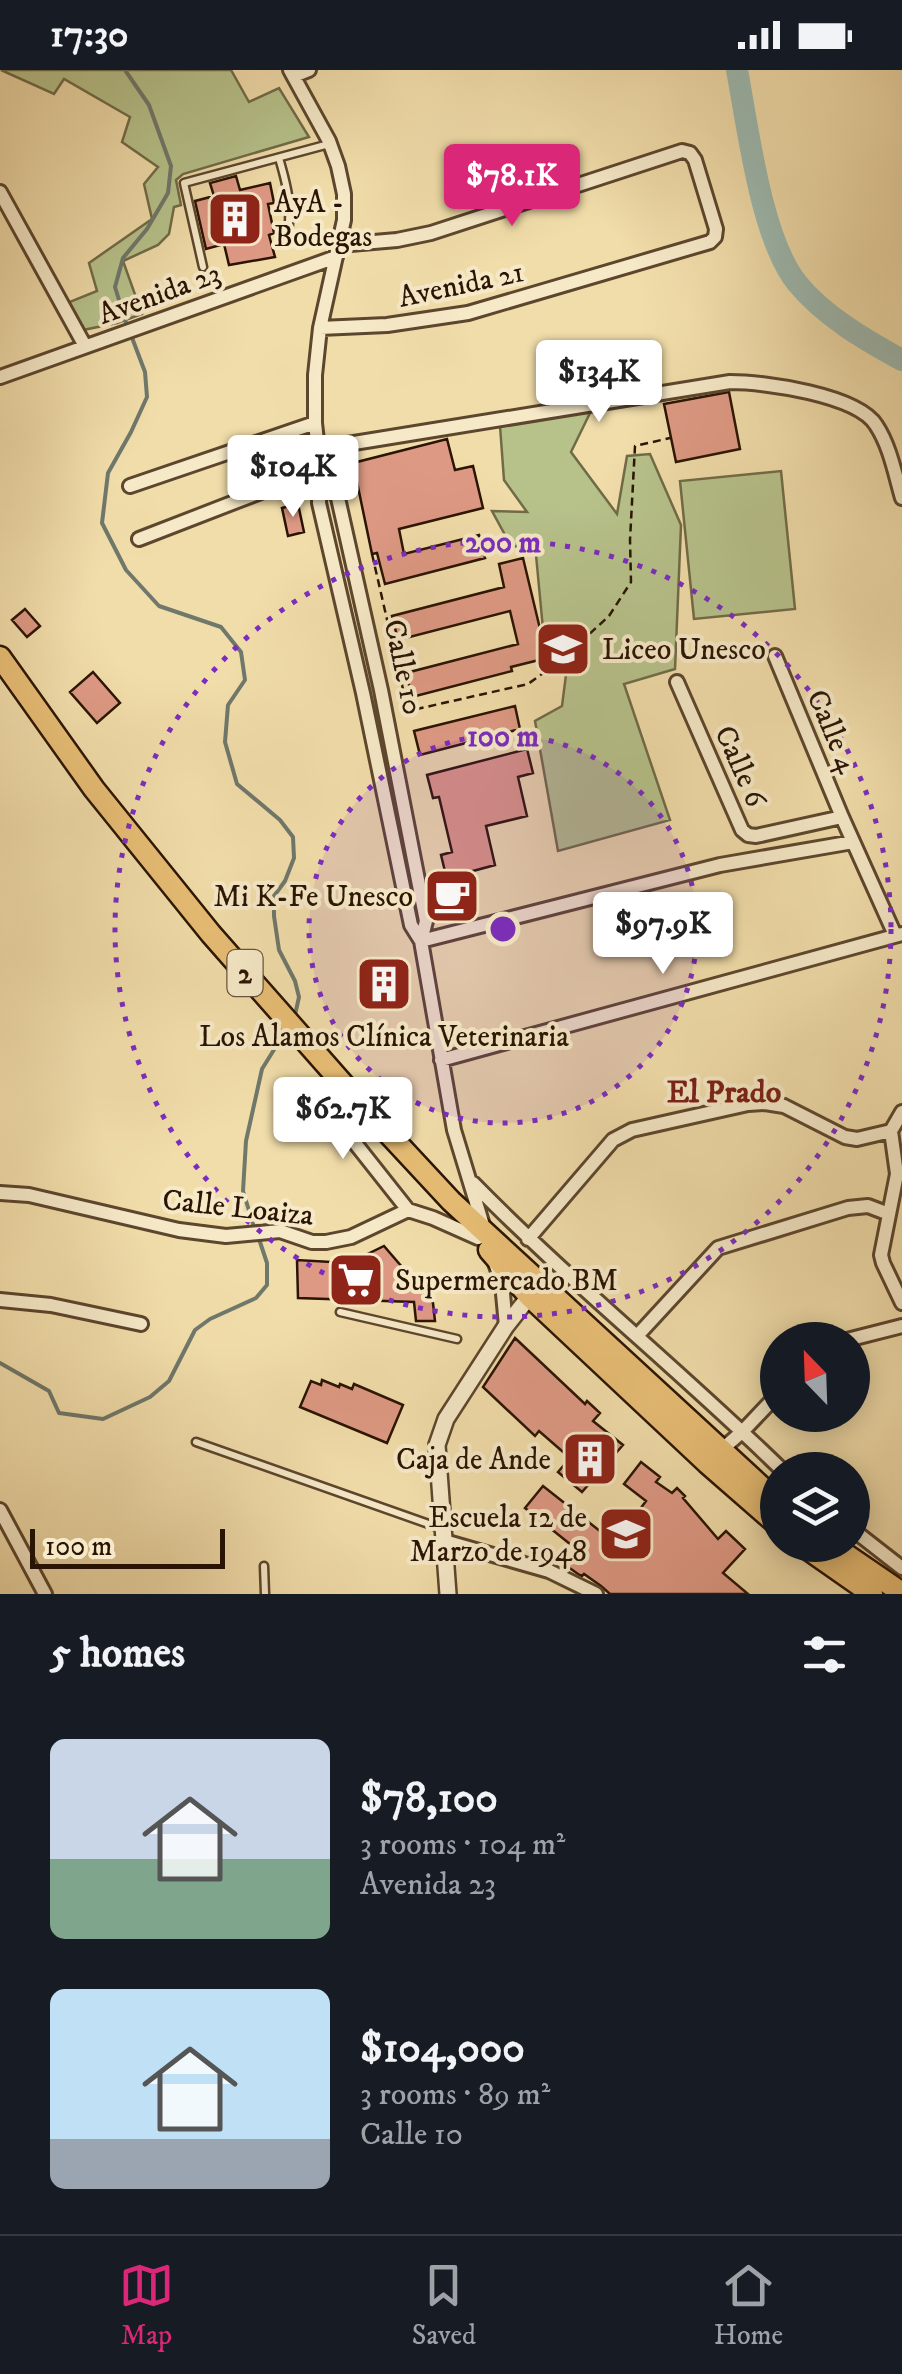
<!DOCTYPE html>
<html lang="en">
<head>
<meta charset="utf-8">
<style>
  body { margin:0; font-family:"IM FELL DW Pica",serif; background:#242831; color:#f1f3f6; height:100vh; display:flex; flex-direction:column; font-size:38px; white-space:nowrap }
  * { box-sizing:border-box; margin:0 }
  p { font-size:32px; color:#9ea1a6 }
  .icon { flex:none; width:55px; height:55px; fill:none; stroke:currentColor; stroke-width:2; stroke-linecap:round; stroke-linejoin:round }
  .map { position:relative; height:1524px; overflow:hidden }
  .drawer { display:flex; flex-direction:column; background:#171b24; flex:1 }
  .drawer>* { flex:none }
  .needle { width:65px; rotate:337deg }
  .tools { position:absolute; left:760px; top:1252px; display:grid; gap:20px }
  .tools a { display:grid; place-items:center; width:110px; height:110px; border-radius:50%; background:#171b24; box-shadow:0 5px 25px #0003; font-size:50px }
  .scale { position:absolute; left:30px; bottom:25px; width:195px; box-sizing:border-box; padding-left:10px; border:5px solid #2a1403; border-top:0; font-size:28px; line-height:35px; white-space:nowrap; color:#2a1403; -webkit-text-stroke:8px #f6e9c8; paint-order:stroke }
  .price { position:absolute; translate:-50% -85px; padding:0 22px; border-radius:10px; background:#fff; color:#222; font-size:32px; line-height:65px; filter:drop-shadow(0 2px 5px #0008) }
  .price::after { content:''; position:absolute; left:50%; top:60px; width:30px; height:22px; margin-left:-15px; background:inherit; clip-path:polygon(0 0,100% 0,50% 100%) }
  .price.selected { background:#db2777; color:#fff }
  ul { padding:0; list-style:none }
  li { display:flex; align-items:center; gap:30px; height:250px; padding:0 50px }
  li span { display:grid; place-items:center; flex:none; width:280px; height:200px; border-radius:15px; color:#555 }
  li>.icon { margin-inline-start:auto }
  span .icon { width:120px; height:120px; fill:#fffc; stroke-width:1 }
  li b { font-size:42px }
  h2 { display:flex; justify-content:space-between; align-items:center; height:120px; padding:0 50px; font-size:42px }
  .status { display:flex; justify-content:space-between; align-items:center; height:70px; padding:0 50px; background:#171b24; direction:ltr }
  .status svg { height:28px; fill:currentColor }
  .menu { display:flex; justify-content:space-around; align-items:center; height:140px; border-top:2px solid #363941; background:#171b24; font-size:28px; color:#9ea1a6 }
  .menu a { display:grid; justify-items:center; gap:5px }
  .menu .selected { color:#db2777 }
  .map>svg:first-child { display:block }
  .green { fill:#b7c28b; stroke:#706b47; stroke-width:2.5 }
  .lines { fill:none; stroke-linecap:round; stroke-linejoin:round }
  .stream { stroke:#6f786b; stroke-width:4 }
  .river { stroke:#9dbab1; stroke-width:22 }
  .building { fill:#de9984; stroke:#2a1403; stroke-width:2.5 }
  .service-casing { stroke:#5c462d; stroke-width:11 }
  .minor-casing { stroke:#5c462d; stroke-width:18 }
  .tertiary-casing { stroke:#5c462d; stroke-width:20 }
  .trunk-casing { stroke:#2a1403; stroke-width:25 }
  .path { stroke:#2a1403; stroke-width:2.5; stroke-dasharray:8 5; stroke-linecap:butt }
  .service { stroke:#f6e9c8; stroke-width:6 }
  .minor { stroke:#f6e9c8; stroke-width:12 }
  .tertiary { stroke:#f6e9c8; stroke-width:15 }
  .trunk { stroke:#e8be75; stroke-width:20 }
  .ring { fill:none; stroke:#7b2cbf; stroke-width:5; stroke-dasharray:5 10 }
  .labels { text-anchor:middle; stroke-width:8; stroke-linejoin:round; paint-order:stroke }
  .shield { fill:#f6e9c8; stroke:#67543e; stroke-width:2.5 }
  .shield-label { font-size:28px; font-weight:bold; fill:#2a1403 }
  .poi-label { font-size:30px; fill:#2a1403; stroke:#f6e9c8; text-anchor:start }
  .street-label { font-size:30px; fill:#2a1403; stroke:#f6e9c8 }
  .neighbourhood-label { font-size:32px; font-weight:bold; fill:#7a1f14; stroke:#f6e9c8 }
  .centre { fill:#7b2cbf; stroke:#f6e9c8; stroke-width:5 }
  .ring-label { font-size:30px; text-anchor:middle; font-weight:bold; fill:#7b2cbf; stroke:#f6e9c8; stroke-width:8; stroke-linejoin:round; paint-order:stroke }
</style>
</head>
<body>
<div class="status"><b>17:30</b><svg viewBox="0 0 49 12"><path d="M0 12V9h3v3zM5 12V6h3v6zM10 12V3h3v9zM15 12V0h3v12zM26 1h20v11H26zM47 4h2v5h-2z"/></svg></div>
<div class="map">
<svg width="902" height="1524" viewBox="0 0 902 1524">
  <rect width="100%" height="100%" fill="#f1ddaa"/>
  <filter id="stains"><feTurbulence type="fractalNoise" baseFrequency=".002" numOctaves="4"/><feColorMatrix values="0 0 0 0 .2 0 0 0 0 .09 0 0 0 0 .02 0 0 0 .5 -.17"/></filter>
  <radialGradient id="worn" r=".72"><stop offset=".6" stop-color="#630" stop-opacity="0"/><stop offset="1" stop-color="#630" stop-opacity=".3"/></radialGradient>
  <!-- green -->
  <path class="green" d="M 1,0 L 231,0 L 249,32 L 279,18 L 309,67 L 183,104 L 176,110 L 181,135 L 174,137 L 169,164 L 158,175 L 123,191 L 142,244 L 117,253 L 83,260 L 67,233 L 97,221 L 89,193 L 152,149 L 144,114 L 158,97 L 122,72 L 130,47 L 64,9 L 54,24 Z
    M 591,341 L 571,382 L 617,444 L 627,386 L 650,384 L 681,455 L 675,599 L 624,614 L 670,750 L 558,781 L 535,651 L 562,636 L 567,597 L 545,580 L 536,485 L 510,474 L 492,441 L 527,442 L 504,410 L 500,356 Z
    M 781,401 L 795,539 L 694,549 L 680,411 Z"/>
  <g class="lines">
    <!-- stream -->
    <path class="stream" d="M 125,0 L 149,35 L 171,96 L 168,123 L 147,159 L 123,188 L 115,217 L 127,256
      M 131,265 L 145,302 L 147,327 L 131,362 L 108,403 L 102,453 L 126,500 L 159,536 L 221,557 L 241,582 L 245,610 L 228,635 L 225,672 L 237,714 L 280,750 L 293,767 L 294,788 L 285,811 L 274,826 L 274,846 L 279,880 L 295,911 L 299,927 L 295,945
      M 254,1157 L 243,1121 L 246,1071 L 262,999 L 285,962
      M 0,1293 L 49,1321 L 59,1343 L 103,1349 L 150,1327 L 169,1311 L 195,1260 L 210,1249 L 256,1228 L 267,1215 L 267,1193 L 258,1166"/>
    <!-- river -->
    <path class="river" d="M 737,0 C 748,58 761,168 797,213 C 824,246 865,270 902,290"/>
  </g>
  <!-- building -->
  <path class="building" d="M 236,106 L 240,120 L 270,113 L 274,133 L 268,134 L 274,163 L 269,165 L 275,187 L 229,195 L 224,174 L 206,179 L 195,131 L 214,126 L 210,113 Z
    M 729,322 L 740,379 L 676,392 L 664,334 Z
    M 447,369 L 455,400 L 473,396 L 483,438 L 399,459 L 404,484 L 479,465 L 485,488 L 385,514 L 377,483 L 372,484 L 353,393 Z
    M 298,434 L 304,462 L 288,466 L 282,438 Z
    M 523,488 L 547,588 L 511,597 L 512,601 L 412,627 L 406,603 L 518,574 L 510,541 L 398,570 L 392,546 L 504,517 L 499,494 Z
    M 25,539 L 40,556 L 27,567 L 12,550 Z
    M 93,602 L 120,633 L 97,653 L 70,622 Z
    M 515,636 L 520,659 L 420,685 L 414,661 Z
    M 527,679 L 533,703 L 518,707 L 527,746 L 486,756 L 495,795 L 462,804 L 468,832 L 440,838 L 436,821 L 449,818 L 441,785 L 452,782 L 439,727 L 433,728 L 427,705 Z
    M 384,1176 L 433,1233 L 435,1251 L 416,1251 L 414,1232 L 298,1228 L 297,1190 L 349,1193 Z
    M 515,1268 L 585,1334 L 587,1331 L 600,1343 L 593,1351 L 623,1375 L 582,1422 L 558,1402 L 570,1388 L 539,1361 L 535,1366 L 483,1317 Z
    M 322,1310 L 339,1317 L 340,1314 L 352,1319 L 354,1314 L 403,1335 L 387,1373 L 300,1337 L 311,1311 L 321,1315 Z
    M 641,1392 L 660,1407 L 656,1412 L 672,1423 L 677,1418 L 685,1426 L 683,1428 L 718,1469 L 726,1461 L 745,1479 L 723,1503 L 748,1524 L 610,1524 L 601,1516 L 584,1504 L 582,1506 L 578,1504 L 564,1494 L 575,1478 L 525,1438 L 543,1416 L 615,1473 L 646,1431 L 624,1414 Z"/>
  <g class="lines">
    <!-- service casing -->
    <g class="service-casing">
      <path id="service" d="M 279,88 C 289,122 292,137 287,172
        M 203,197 L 184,113 L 329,74
        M 340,1242 L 457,1269
        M 196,1372 L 440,1458
        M 264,1496 L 265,1524"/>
    </g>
    <!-- minor casing -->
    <g class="minor-casing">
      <path id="minor" d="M 290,0 L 329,71 L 338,96 L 344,124 L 344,150 L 320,258 L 315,305 L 315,353 L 320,399 L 319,433 L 363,623 L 411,855 L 421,871 L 454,1060 L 482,1152 L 483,1159 L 478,1168 L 433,1148 L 408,1140 L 351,1068 C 349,1053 352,1045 359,1032
        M 294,6 L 309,0
        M 0,122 L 85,276
        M 320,258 L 387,255 L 468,243 L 710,172 L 715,167 L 716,159 L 695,90 L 690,83 L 682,81 L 431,163 L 397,170 L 339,175
        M 0,307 L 336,187
        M 317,379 L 730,312 C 765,312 857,325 876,355 C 890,376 895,404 902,428
        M 320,399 L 338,428 L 381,620 L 426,851 L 421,871
        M 130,416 L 315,353
        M 139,469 L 320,399
        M 775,586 L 842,747 L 895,865
        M 677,612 L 742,760 L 748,765 L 756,766 L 842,747
        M 421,871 L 720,795 L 853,772
        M 441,990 L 902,864
        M 891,1061 L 897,1104 L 881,1185 L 883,1193 L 902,1233
        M 473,1113 C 571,1213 682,1302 782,1400
        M 0,1123 L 29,1125 L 179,1160 L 226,1166 L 280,1161 L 312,1172 L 326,1172 L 351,1167 L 408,1140
        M 528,1169 L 613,1070 L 632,1060 L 748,1034 L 765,1033 L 784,1036 L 845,1067 L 857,1069 L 891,1061 L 902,1042
        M 495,1193 L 502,1213 L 506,1256
        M 0,1230 L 51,1235 L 141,1254
        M 637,1266 L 718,1178 L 848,1138 L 868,1136 L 889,1144
        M 847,1270 L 902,1256
        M 719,1382 L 743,1361 L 778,1324
        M 0,1440 L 45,1524
        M 852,1459 L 902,1498
        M 444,1471 L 549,1501 L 596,1524"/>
    </g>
    <!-- tertiary casing -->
    <g class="tertiary-casing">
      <path id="tertiary" d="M 448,1524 L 437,1375 L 446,1349 L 506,1256 L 536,1218"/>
    </g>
    <!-- trunk casing -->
    <g class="trunk-casing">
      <path id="trunk" d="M 0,587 L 94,719 L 211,864 L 359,1032 L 451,1131 L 778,1432
        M 489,1180 L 529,1226 L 707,1393 L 778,1455
        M 802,1475 L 872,1524
        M 832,1475 L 902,1523"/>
    </g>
    <!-- path -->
    <path class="path" d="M 372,484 L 408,641 L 528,614 L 560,591 L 609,546 L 631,512 L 630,470 L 635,376 L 670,368"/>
    <!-- service -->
    <use href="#service" class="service"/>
    <!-- minor -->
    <use href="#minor" class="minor"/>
    <!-- tertiary -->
    <use href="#tertiary" class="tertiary"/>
    <!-- trunk -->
    <use href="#trunk" class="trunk"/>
  </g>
  <!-- distance rings -->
  <circle cx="503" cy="859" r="194" fill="#7b2cbf" fill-opacity=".12"/>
  <g class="ring">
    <circle cx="503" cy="859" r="194"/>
    <circle cx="503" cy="859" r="388"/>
  </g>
  <!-- icons -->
  <defs>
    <g id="building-square" transform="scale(2.875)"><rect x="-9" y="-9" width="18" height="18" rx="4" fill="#8f2418" stroke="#f6e9c8"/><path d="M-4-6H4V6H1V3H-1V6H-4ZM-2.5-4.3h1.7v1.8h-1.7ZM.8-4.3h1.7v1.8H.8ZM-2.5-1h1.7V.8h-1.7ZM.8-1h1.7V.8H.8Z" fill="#fff"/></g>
    <g id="university-square" transform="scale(2.875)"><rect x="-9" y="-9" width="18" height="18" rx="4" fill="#8f2418" stroke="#f6e9c8"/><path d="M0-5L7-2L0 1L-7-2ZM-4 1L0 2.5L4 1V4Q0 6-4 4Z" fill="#fff"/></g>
    <g id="cafe-square" transform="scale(2.875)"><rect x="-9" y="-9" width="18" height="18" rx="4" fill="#8f2418" stroke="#f6e9c8"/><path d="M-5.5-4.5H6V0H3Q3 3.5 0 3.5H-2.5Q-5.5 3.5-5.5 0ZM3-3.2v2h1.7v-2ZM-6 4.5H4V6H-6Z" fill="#fff"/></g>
    <g id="supermarket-square" transform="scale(2.875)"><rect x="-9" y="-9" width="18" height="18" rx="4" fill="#8f2418" stroke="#f6e9c8"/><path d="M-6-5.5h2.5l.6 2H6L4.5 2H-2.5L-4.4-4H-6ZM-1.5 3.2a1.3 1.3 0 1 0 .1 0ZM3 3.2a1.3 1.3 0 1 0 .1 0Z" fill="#fff"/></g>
    <g id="school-square" transform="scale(2.875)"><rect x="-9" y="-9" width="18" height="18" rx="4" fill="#8f2418" stroke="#f6e9c8"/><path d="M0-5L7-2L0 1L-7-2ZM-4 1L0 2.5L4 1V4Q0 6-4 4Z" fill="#fff"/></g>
  </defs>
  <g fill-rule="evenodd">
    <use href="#building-square" x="235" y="149"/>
    <use href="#university-square" x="563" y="579"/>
    <use href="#cafe-square" x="452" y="826"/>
    <use href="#building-square" x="384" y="914"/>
    <use href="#supermarket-square" x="356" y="1210"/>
    <use href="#building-square" x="590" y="1389"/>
    <use href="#school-square" x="626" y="1464"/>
  </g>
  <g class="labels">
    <!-- shield labels -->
    <rect class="shield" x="227.5" y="880" width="35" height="46" rx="8"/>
    <g class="shield-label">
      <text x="245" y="913">2</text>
    </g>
    <!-- poi labels -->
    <g class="poi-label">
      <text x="274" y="142">AyA -<tspan x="274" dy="34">Bodegas</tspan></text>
      <text x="602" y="589">Liceo Unesco</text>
      <text x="413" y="836" text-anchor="end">Mi K-Fe Unesco</text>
      <text x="384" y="976" text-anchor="middle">Los Alamos Clínica Veterinaria</text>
      <text x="395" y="1220">Supermercado BM</text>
      <text x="551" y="1399" text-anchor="end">Caja de Ande</text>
      <text x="587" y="1457" text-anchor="end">Escuela 12 de<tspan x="587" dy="34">Marzo de 1948</tspan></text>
    </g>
    <!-- street labels -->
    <g class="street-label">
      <text transform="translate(461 214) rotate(-12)" y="10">Avenida 21</text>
      <text transform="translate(159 223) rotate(-20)" y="10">Avenida 23</text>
      <text transform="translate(404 597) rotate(78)" y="10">Calle 10</text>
      <text transform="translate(833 661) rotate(67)" y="10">Calle 4</text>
      <text transform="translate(741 696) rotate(66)" y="10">Calle 6</text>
      <text transform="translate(238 1137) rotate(6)" y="10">Calle Loaiza</text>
    </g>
    <!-- neighbourhood labels -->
    <g class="neighbourhood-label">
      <text x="724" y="1032">El Prado</text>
    </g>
  </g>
  <circle cx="503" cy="859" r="15" class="centre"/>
  <g class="ring-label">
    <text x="503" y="482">200 m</text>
    <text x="503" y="676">100 m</text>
  </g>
  <rect width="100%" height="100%" filter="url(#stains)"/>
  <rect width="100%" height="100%" fill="url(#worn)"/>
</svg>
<div class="tools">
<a><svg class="needle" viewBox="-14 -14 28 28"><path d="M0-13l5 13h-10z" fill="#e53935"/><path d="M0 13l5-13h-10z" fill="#9ea1a6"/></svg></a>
<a><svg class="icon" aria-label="layers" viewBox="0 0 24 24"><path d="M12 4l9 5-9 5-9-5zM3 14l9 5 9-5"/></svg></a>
</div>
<div class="scale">100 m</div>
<b class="price selected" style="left:512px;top:159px">$78.1K</b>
<b class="price" style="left:599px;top:355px">$134K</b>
<b class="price" style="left:293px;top:450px">$104K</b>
<b class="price" style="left:663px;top:907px">$97.9K</b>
<b class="price" style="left:343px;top:1092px">$62.7K</b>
</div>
<section class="drawer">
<h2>5 homes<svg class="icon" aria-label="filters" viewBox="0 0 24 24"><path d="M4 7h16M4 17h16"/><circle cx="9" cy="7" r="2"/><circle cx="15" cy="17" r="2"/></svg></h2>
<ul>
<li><span style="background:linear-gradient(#c9d6e8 60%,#7fa58c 0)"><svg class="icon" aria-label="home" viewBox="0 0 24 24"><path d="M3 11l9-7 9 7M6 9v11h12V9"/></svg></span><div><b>$78,100</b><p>3 rooms · 104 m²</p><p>Avenida 23</p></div></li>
<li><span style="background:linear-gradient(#bfe0f5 75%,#9aa5b1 0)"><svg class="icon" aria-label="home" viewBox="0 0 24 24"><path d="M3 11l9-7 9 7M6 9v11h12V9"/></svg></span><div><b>$104,000</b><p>3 rooms · 89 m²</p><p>Calle 10</p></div></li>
</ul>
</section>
<nav class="menu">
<a class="selected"><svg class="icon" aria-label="map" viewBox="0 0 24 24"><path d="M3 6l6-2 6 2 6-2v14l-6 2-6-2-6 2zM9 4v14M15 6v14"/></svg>Map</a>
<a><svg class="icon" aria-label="saved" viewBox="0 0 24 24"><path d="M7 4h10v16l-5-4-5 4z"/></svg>Saved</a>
<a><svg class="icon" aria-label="home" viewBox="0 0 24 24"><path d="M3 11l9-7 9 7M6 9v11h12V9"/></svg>Home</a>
</nav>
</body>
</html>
